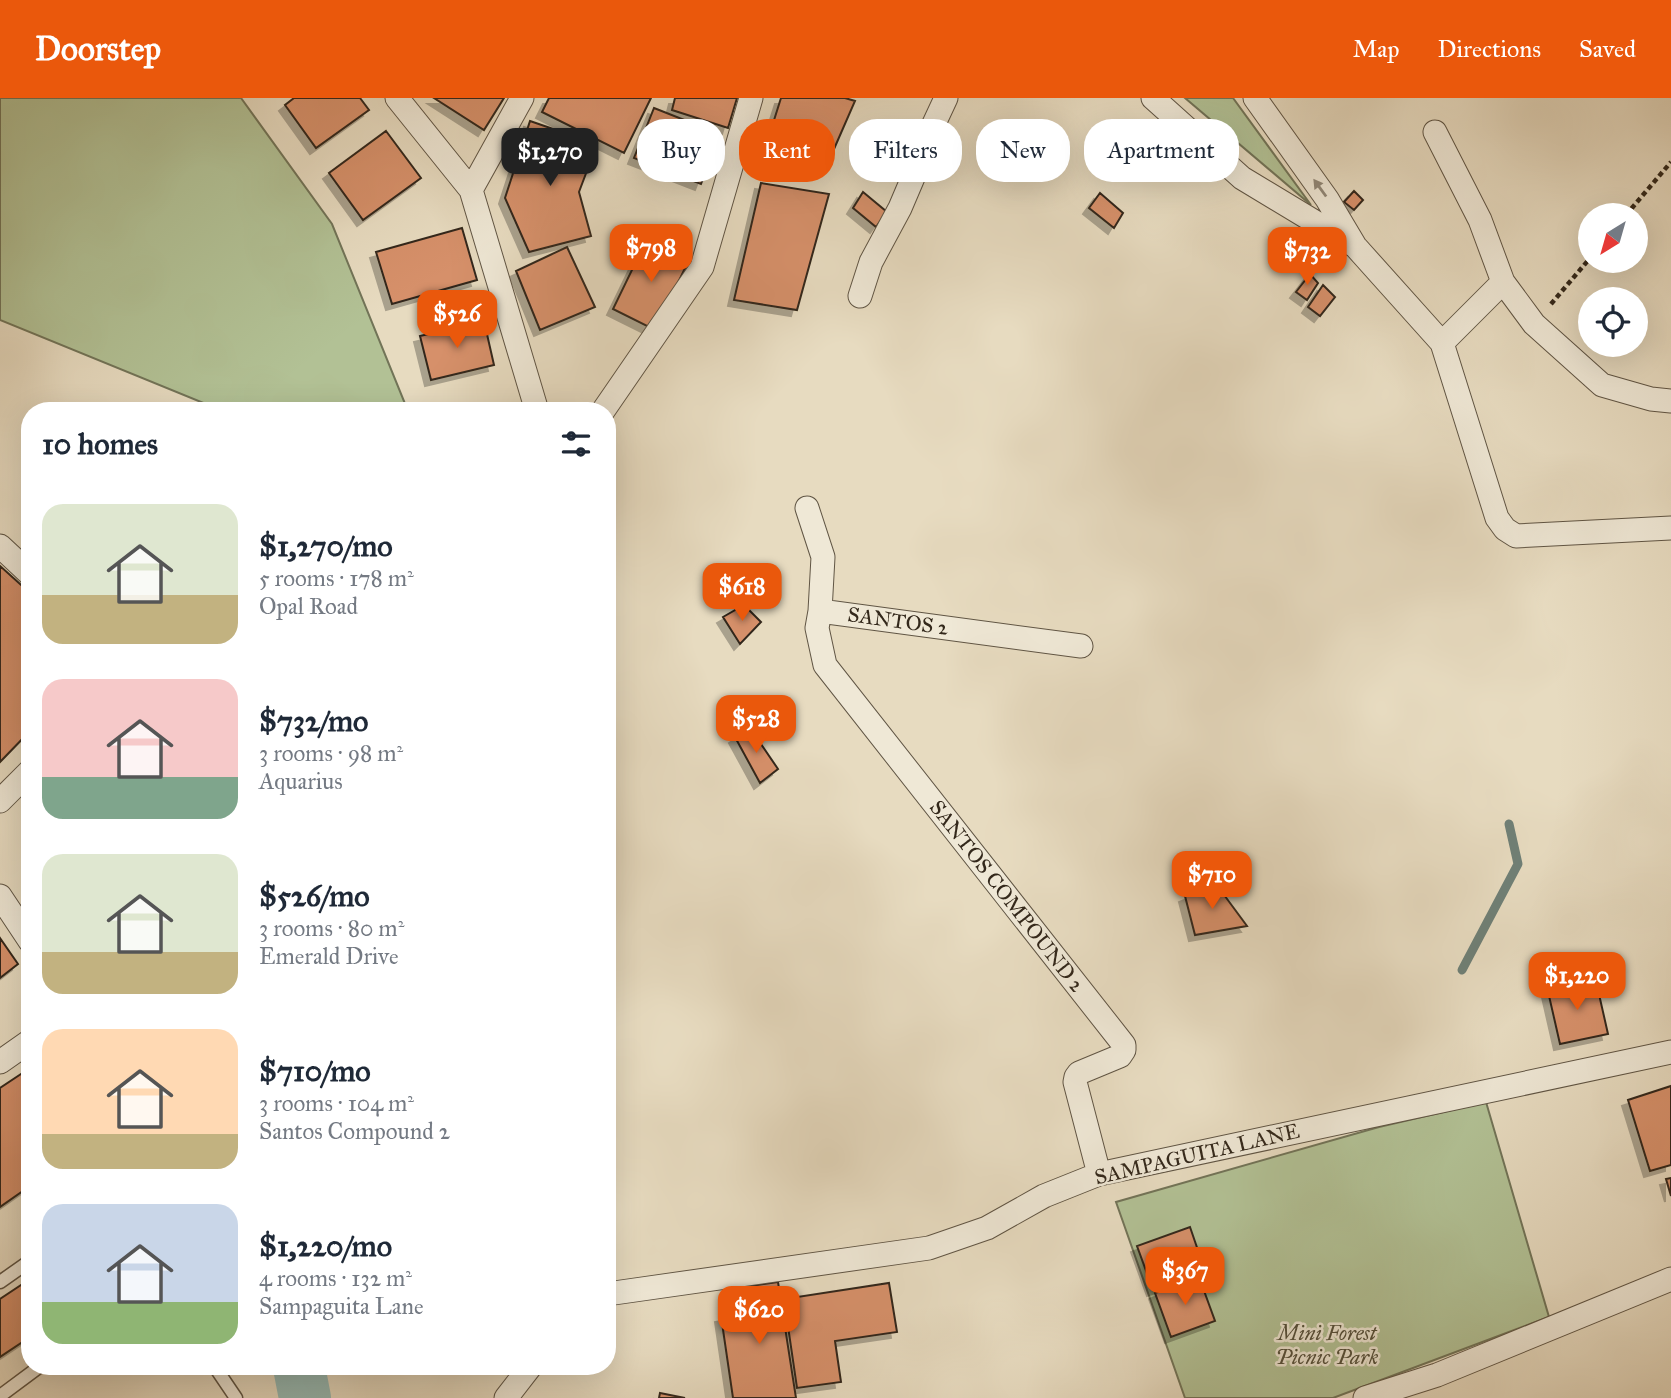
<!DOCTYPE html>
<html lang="en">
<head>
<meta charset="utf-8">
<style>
  body { margin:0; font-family:"IM FELL Great Primer",serif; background:#f6f6f7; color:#1f2937; height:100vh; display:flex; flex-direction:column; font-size:26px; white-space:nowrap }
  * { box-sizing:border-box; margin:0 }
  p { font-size:23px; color:#747a83 }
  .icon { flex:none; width:38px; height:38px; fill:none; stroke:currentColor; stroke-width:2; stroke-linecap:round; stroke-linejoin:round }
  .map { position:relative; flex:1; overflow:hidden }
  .drawer { position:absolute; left:21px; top:304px; width:595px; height:973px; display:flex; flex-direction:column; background:#fff; border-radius:28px; box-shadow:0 7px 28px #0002 }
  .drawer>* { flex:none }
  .guide { position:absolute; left:637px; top:21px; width:665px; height:63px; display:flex; gap:14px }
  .needle { width:46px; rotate:217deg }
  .tools { position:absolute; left:1578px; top:105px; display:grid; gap:14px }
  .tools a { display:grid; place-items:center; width:70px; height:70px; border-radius:50%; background:#fff; box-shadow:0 7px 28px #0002; font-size:35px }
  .price { position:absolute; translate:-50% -60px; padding:0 16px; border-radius:14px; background:#ea580c; color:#fff; font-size:23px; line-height:46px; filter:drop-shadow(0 2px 4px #0008) }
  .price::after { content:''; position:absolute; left:50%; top:42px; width:21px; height:16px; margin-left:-10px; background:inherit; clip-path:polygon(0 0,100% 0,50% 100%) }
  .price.selected { background:#222; color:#fff }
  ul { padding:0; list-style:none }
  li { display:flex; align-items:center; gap:21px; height:175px; padding:0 21px }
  li span { display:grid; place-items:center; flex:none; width:196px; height:140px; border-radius:21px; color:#555 }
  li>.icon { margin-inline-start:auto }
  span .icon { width:84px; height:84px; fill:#fffc; stroke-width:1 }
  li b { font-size:30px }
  h2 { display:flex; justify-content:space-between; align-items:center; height:84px; padding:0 21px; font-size:30px }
  .chip { padding:0 24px; border-radius:28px; background:#fff; box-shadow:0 7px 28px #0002; font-size:24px; line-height:63px }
  .chip.selected { background:#ea580c; color:#fff }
  header { display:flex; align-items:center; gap:42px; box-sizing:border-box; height:98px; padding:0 35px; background:#ea580c; color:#fff }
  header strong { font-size:33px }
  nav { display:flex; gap:38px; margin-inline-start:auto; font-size:24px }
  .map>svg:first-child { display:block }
  .green { fill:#b2c195; stroke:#727458; stroke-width:2 }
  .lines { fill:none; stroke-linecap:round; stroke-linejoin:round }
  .stream { stroke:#6f8077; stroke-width:9 }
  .river { stroke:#97bbb5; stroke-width:52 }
  .building { fill:#d6906b; stroke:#33281b; stroke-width:2; filter:url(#shadow) }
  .lane-casing { stroke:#605544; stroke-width:15 }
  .street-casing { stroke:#605544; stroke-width:25 }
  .path { stroke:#33281b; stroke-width:4.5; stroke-dasharray:5 3.5; stroke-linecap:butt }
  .lane { stroke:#efe8d6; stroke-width:12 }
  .street { stroke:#efe8d6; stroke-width:23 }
  .oneway { fill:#918878 }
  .labels { text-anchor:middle; stroke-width:5; stroke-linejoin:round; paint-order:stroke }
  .street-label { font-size:21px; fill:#33281b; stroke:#efe8d6 }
  .park-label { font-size:21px; font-style:italic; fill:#534e3a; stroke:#efe8d6 }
</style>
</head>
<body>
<header>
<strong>Doorstep</strong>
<nav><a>Map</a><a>Directions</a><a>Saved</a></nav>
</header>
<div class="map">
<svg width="1671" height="1300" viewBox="0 0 1671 1300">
  <defs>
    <filter id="shadow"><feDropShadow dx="-6" dy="6" stdDeviation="0" flood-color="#0004"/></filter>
  </defs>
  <rect width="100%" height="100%" fill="#e7dbc0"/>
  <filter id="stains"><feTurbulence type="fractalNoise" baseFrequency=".00286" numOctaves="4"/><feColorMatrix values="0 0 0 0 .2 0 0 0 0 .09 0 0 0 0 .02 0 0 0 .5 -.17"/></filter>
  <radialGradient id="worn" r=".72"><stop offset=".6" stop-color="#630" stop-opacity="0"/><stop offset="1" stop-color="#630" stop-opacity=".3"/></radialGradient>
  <!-- green -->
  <path class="green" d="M 0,0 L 241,0 L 332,126 L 408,313 L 223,313 L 0,222 Z
    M 1185,0 L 1233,0 L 1311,107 Z
    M 1486,1004 L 1549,1219 L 1333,1300 L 1185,1300 L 1116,1104 L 1379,1029 Z"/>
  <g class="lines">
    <!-- stream -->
    <path class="stream" d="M 1462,872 L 1518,766 L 1509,726"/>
    <!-- river -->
    <path class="river" d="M 299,1269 L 305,1300"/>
  </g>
  <!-- building -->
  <path class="building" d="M 294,0 L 360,0 L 369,12 L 316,50 L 285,7 Z
    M 434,0 L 504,0 L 484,32 Z
    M 549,0 L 651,0 L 624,55 L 542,14 Z
    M 675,0 L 737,0 L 728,30 L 672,12 Z
    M 781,0 L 845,0 L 855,3 L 834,51 L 769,38 Z
    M 654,10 L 720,36 L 701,86 L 634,60 Z
    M 530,23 L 597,46 L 579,94 L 591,138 L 529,154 L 505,100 Z
    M 386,33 L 421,80 L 363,122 L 329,75 Z
    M 761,85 L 829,96 L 797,212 L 734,202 Z
    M 1354,93 L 1363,102 L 1354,112 L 1344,104 Z
    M 863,94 L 887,114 L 876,129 L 853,110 Z
    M 1100,95 L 1123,115 L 1114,130 L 1089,110 Z
    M 462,130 L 477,182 L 392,206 L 376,154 Z
    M 647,141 L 689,162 L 655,232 L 613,211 Z
    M 567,149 L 595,209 L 540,232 L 516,173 Z
    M 1310,176 L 1318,185 L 1307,202 L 1296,194 Z
    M 1323,187 L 1335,199 L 1320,218 L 1308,209 Z
    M 484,223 L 494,267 L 431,282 L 420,238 Z
    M 0,468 L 30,495 L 30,633 L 0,664 Z
    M 744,507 L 761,524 L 740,546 L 723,519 Z
    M 750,630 L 778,671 L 760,685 L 735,639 Z
    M 1216,786 L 1247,828 L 1195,837 L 1185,798 Z
    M 0,840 L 18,866 L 0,880 Z
    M 1596,883 L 1608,936 L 1560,946 L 1547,889 Z
    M 30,970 L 30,1088 L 0,1109 L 0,990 Z
    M 1671,988 L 1671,1067 L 1650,1073 L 1628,1002 Z
    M 1671,1080 L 1671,1098 L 1666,1081 Z
    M 1190,1129 L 1205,1173 L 1153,1192 L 1137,1148 Z
    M 1199,1179 L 1215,1223 L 1171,1239 L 1155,1195 Z
    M 30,1181 L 30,1239 L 0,1259 L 0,1201 Z
    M 778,1184 L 796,1300 L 733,1300 L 721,1218 L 746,1214 L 742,1189 Z
    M 889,1185 L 897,1234 L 835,1243 L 841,1284 L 797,1290 L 784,1201 Z
    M 660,1295 L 685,1300 L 659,1300 Z"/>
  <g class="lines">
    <!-- lane casing -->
    <g class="lane-casing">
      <path id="lane" d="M 0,1184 L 30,1163
        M 215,1269 L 236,1300
        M 0,1298 L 39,1269"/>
    </g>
    <!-- street casing -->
    <g class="street-casing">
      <path id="street" d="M 397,0 L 471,92 L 537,313
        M 1153,0 L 1242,80 L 1353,147
        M 1255,0 L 1327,101 L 1355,148 L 1442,245 L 1497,420 L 1505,431 L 1516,438 L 1671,430
        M 1435,34 L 1480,122 L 1503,184 L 1534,226 L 1602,287 L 1651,301 L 1671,303
        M 471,92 L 522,0
        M 860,198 L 871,164 L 900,110 L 923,56 L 932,30 L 946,0
        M 1442,245 L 1503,184
        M 603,313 L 702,169 L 751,0
        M 807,410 L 823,459 L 820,513 L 817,530 L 825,567 L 1124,947 L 1124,952 L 1120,958 L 1079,975 L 1076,979 L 1075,984 L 1099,1076
        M 0,448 L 30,476
        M 820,513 L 1081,548
        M 0,703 L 30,673
        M 0,798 L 30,843
        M 0,964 L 30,943
        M 607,1196 L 929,1150 L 987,1130 L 1044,1098 L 1099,1076 L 1671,954
        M 506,1300 L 530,1269
        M 1365,1300 L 1437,1277 L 1671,1181"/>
    </g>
    <!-- path -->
    <path class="path" d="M 1626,117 L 1671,64
      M 1551,206 L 1591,159"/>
    <!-- lane -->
    <use href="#lane" class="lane"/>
    <!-- street -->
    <use href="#street" class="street"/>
  </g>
  <!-- one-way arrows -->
  <defs><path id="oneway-solid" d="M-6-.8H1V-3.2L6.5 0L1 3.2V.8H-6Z" transform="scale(1.75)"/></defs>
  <use class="oneway" href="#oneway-solid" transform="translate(1320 90) rotate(-126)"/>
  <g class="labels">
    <!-- street labels -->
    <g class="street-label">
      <text transform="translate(898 523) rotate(8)" y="7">SANTOS 2</text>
      <text transform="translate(1007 798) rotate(52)" y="7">SANTOS COMPOUND 2</text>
      <text transform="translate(1197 1056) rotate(-13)" y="7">SAMPAGUITA LANE</text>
    </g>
    <!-- park labels -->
    <g class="park-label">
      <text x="1327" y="1242">Mini Forest<tspan x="1327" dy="24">Picnic Park</tspan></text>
    </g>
  </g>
  <rect width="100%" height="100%" filter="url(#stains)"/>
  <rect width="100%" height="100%" fill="url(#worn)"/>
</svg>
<div class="tools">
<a><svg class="needle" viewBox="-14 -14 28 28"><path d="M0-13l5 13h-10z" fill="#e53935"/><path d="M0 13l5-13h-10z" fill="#747a83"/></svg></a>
<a><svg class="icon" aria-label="locate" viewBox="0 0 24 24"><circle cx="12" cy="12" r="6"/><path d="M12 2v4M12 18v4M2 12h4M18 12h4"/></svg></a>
</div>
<b class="price selected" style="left:550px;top:90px">$1,270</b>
<b class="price" style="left:651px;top:186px">$798</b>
<b class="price" style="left:1307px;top:189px">$732</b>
<b class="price" style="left:457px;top:252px">$526</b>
<b class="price" style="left:742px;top:525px">$618</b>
<b class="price" style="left:756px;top:657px">$528</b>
<b class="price" style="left:1212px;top:813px">$710</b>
<b class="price" style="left:1577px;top:914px">$1,220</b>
<b class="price" style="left:1185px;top:1209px">$367</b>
<b class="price" style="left:759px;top:1248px">$620</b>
<div class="guide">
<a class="chip">Buy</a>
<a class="chip selected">Rent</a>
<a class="chip">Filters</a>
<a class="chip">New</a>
<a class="chip">Apartment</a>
</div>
<section class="drawer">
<h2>10 homes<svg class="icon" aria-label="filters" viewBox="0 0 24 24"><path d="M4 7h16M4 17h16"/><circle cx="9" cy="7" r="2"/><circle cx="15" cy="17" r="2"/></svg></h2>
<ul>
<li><span style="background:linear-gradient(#dfe7d0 65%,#c2b280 0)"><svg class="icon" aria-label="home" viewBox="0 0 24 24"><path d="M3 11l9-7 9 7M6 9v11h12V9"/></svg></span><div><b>$1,270/mo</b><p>5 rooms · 178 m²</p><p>Opal Road</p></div></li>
<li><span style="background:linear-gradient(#f6c9c9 70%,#7fa58c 0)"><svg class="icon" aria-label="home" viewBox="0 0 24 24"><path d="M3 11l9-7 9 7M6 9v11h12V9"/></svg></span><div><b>$732/mo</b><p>3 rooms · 98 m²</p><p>Aquarius</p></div></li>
<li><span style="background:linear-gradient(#dfe7d0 70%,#c2b280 0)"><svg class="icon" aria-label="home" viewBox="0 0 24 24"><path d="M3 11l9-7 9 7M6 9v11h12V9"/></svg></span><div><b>$526/mo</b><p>3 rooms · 80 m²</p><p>Emerald Drive</p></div></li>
<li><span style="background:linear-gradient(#ffd9b3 75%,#c2b280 0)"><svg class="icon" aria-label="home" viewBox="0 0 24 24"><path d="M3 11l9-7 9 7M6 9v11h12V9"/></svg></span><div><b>$710/mo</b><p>3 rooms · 104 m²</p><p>Santos Compound 2</p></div></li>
<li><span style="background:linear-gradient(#c9d6e8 70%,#8fb573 0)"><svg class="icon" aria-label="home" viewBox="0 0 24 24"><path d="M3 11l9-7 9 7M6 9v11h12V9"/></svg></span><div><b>$1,220/mo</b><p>4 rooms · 132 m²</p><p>Sampaguita Lane</p></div></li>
</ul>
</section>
</div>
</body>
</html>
